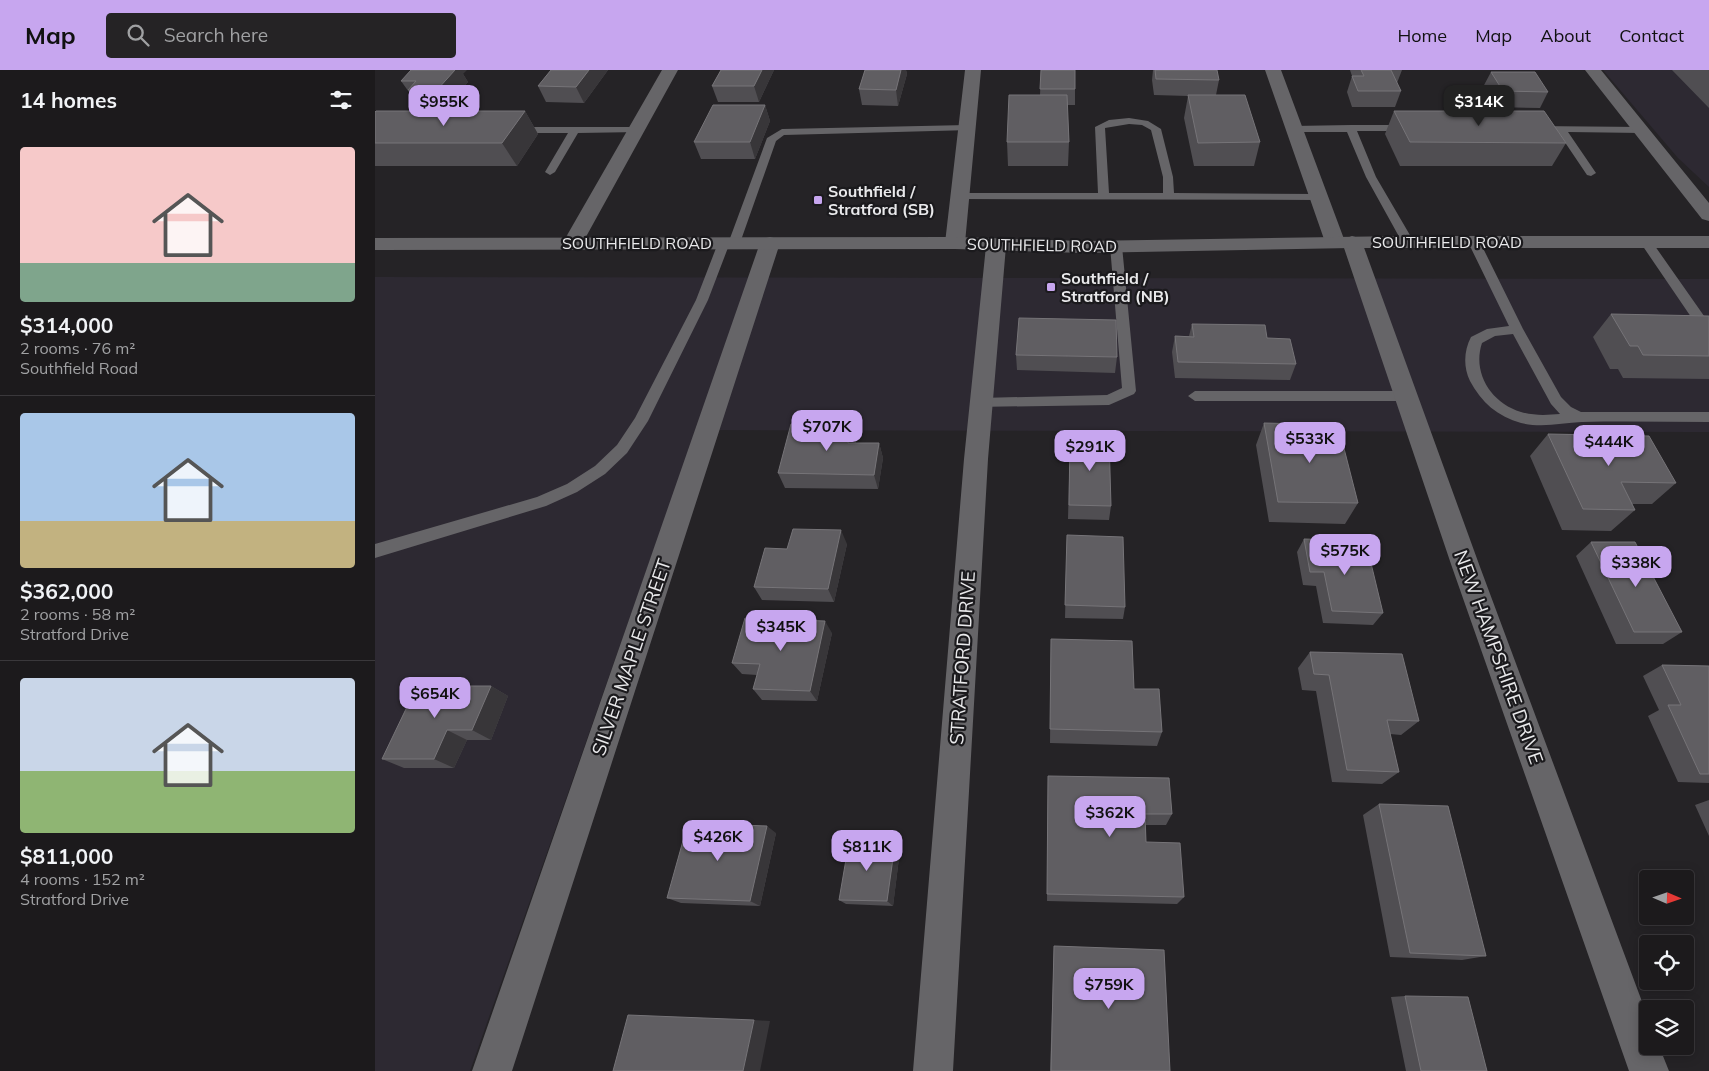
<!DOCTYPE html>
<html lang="en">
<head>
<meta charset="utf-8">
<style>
  body { margin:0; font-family:Mulish,sans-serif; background:#252325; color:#f1f3f6; height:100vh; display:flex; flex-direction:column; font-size:19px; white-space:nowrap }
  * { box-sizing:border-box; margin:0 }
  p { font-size:16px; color:#a0a1a3 }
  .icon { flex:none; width:28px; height:28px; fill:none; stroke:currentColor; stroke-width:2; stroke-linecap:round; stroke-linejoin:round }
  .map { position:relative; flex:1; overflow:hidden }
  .details { display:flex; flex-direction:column; background:#1c1a1c; width:375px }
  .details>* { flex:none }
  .needle { width:32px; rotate:92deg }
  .fabs { position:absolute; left:1264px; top:800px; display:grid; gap:10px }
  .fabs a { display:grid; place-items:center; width:55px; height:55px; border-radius:5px; background:#1c1a1c; box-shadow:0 2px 12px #0003,0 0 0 1px #3a383b; font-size:25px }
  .price { position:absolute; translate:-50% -42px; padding:0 11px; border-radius:10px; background:#c7a6ef; color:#111; font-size:16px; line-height:32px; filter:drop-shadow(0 1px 2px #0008) }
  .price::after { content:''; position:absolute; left:50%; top:30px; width:15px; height:11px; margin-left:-8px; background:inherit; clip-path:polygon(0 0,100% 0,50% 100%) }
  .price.current { background:#222; color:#fff }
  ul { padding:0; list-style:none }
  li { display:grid; align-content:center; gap:10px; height:265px; padding:0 20px }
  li+li { border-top:1px solid #3a383b }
  li span { display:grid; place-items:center; height:155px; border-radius:5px; color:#555 }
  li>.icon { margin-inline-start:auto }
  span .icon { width:90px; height:90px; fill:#fffc; stroke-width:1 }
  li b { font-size:21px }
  h2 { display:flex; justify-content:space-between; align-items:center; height:60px; padding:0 20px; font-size:21px }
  header { display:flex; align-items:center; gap:30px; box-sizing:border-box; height:70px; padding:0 25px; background:#c7a6ef; color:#111 }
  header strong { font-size:24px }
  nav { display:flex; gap:28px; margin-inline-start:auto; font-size:18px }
  .search { width:350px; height:45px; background:#252325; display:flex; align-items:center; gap:12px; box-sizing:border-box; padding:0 18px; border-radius:5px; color:#a0a1a3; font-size:19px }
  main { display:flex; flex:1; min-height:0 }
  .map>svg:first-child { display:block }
  .built { fill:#2d2932 }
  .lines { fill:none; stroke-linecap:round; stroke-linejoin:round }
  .service { fill:#666568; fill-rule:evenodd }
  .minor { fill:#666568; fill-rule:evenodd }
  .secondary { fill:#666568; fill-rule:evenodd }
  .wall { fill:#504e52 }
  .shaded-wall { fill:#383639 }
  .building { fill:#605e62; stroke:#767478 }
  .poi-dot { fill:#c7a6ef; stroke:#1b1a1d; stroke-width:2 }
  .labels { text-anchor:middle; stroke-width:4.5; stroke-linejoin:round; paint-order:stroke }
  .far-poi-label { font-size:16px; font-weight:bold; fill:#e9e9eb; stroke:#1b1a1d; text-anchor:start }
  .far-street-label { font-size:16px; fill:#e9e9eb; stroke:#1b1a1d }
  .street-label { font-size:19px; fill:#e9e9eb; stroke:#1b1a1d }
</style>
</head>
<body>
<header>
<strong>Map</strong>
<div class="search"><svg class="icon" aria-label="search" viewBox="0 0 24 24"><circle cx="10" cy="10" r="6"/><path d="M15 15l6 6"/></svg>Search here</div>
<nav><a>Home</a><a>Map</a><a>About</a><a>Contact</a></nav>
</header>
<main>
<section class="details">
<h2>14 homes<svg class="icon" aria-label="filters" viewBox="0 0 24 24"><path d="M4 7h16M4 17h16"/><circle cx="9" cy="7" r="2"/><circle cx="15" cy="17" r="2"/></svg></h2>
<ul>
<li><span style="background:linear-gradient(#f6c9c9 75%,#7fa58c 0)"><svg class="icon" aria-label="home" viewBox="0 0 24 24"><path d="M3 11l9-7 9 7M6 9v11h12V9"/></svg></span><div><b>$314,000</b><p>2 rooms · 76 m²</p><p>Southfield Road</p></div></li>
<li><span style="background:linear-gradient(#a9c7e8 70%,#c2b280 0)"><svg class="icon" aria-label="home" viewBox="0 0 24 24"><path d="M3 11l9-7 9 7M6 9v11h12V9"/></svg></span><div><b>$362,000</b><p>2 rooms · 58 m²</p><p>Stratford Drive</p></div></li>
<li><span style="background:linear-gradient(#c9d6e8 60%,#8fb573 0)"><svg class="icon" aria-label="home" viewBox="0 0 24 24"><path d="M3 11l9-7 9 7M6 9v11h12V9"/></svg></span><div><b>$811,000</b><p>4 rooms · 152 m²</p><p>Stratford Drive</p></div></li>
</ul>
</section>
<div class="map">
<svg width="1334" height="1001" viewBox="0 0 1334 1001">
  <rect width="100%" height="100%" fill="#252326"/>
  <!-- built -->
  <path class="built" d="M 1228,0 L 1334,0 L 1334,117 L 1303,88 Z
    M 0,207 L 1334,209 L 1334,362 L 321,360 L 95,1001 L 0,1001 Z"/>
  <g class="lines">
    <!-- service -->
    <path class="service" d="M 754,48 L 773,51 L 786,59 L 798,107 L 799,123 L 943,124 L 949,127 L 943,130 L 586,129 L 580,126 L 586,123 L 723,123 L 720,57 L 734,50 ZM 754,54 L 767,55 L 776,60 L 788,107 L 788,123 L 734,123 L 730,58 Z
      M 592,55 L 596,56 L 596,60 L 409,65 L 401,71 L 365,173 L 359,177 L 354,175 L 333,230 L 273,351 L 252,383 L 230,404 L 202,422 L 171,436 L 0,488 L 0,474 L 162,427 L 192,414 L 220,396 L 242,375 L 260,348 L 321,230 L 343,173 L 349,169 L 354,171 L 392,68 L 407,59 Z
      M 976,55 L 1035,55 L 1040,58 L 1035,61 L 982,61 L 1001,107 L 1039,172 L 1037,175 L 1033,176 L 1027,172 L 991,107 L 972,62 L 918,62 L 913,59 L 918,56 Z
      M 1159,56 L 1267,57 L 1272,60 L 1267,63 L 1193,62 L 1221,103 L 1216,106 L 1212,105 L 1183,62 L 1155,61 L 1154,59 Z
      M 261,57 L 265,58 L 265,62 L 203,63 L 180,102 L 175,105 L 170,102 L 193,63 L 140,63 L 135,60 L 140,57 Z
      M 1099,168 L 1105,172 L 1148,259 L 1186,327 L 1196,337 L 1206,342 L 1334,342 L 1334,352 C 1292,352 1250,351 1207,352 C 1187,353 1167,358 1146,353 C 1123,347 1106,332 1095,311 C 1088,297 1089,280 1096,267 L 1112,259 L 1134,256 L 1093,172 ZM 1138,264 L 1176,334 L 1185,344 C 1173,345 1159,346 1146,342 C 1116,333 1097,303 1107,273 L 1120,266 Z
      M 1271,168 L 1275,169 L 1334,253 L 1334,267 L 1329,266 L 1265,172 Z
      M 741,172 L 747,176 L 761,321 L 759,324 L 734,335 L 600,337 L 598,333 L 605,328 L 732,325 L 747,318 L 735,176 Z
      M 820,321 L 1031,321 L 1038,326 L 1031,331 L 820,331 L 813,326 Z"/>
    <!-- minor -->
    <path class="minor" d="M 287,0 L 303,0 L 207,174 L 204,178 L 197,180 L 190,178 L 187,174 Z
      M 590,0 L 606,0 L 590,173 L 587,177 L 580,179 L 573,177 L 570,173 Z
      M 890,0 L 906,0 L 969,169 L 977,166 L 984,168 L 987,172 L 1105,497 L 1272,945 L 1272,976 L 1284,976 L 1294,1001 L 1254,1001 L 1077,497 L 968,175 L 960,178 L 953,176 L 950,172 Z
      M 1210,0 L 1226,0 L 1334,133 L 1334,151 L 1327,149 Z
      M 395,167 L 402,169 L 405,173 L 137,1001 L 97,1001 L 385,173 L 388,169 Z
      M 621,170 L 628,172 L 631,176 L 613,389 L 578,1001 L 538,1001 L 589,389 L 611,176 L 614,172 Z"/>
    <!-- secondary -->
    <path class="secondary" d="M 1027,166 L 1334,166 L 1334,178 L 976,178 L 709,183 L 580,179 L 0,180 L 0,168 L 580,167 L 709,171 Z"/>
  </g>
  <!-- wall -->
  <path class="wall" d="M 176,0 L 233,0 L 209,33 L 171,32 L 163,16 Z
    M 346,0 L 399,0 L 384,32 L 343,32 L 337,16 Z
    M 490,0 L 531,0 L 532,4 L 523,36 L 487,35 L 484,19 Z
    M 666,0 L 700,19 L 700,35 L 692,35 L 694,72 L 693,96 L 633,96 L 632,72 L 665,25 Z
    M 778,0 L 842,0 L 844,10 L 841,25 L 885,72 L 879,96 L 819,96 L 809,48 L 813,26 L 779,25 L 777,10 Z
    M 975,0 L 1027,0 L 1022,13 L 1026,21 L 1020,37 L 977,37 L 972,22 L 977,6 Z
    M 1297,0 L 1334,0 L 1334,38 Z
    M 1116,2 L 1173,22 L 1165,38 L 1120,37 L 1108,17 Z
    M 88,4 L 93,12 L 72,36 L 44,36 L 26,11 Z
    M 390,35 L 395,51 L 380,89 L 326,89 L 319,72 Z
    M 150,41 L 163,64 L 142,96 L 0,96 L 0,42 Z
    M 1019,41 L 1191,73 L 1177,96 L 1025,96 L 1010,64 Z
    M 1236,244 L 1334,246 L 1334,309 L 1248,308 L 1243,299 L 1235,299 L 1218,267 Z
    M 817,254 L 892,268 L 921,294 L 915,310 L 800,308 L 797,282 L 800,266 L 814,266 Z
    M 641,285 L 742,287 L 740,303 L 642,300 Z
    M 889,353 L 983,433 L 970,454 L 894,452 L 881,375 Z
    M 1173,364 L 1301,413 L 1277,434 L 1256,434 L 1260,440 L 1236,461 L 1187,460 L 1155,386 Z
    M 695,367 L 736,436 L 734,450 L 693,449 Z
    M 481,369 L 481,373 L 504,373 L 508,388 L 503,419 L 410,418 L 403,403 Z
    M 692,465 L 750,537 L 748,549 L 690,548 Z
    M 929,469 L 972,484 L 1008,543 L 998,555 L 948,553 L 941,516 L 928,515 L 922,482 Z
    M 1216,472 L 1307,562 L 1288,574 L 1241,574 L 1201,486 Z
    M 472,474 L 459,532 L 387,530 L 379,517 L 412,479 Z
    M 457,563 L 442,631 L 387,630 L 378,619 L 382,605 L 367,604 L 357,593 Z
    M 676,569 L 759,619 L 787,662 L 782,676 L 675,673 Z
    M 935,582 L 1044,651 L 1026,665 L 1015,664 L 1024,702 L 1007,714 L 957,712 L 941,621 L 927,620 L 923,598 Z
    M 1287,595 L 1334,596 L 1334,713 L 1303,712 L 1273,646 L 1284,640 L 1268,606 Z
    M 116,616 L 133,626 L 116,670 L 92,670 L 79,698 L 29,698 L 7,689 Z
    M 673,706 L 797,744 L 791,755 L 771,755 L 771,772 L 809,827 L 802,834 L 672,831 Z
    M 1334,730 L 1334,766 L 1320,735 Z
    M 1004,734 L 1111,886 L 1087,890 L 1015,887 L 988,745 Z
    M 401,763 L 385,836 L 306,833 L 292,828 Z
    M 525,780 L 518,836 L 471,834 L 464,830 Z
    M 679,876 L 795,1001 L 675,1001 Z
    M 1030,926 L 1112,1001 L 1031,1001 L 1016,927 Z"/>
  <!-- shaded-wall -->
  <path class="shaded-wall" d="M 73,0 L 92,0 L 88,4 L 93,12 L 72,36 L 62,20 Z
    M 214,0 L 233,0 L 209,33 L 201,17 Z
    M 387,0 L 399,0 L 384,32 L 379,16 Z
    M 526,0 L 531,0 L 532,4 L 523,36 L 521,20 Z
    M 390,35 L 395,51 L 380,89 L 375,72 Z
    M 150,41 L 163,64 L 142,96 L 127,73 Z
    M 476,354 L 481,369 L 478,388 L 473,373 Z
    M 504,373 L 508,388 L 503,419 L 499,405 Z
    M 466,460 L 472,474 L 459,532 L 453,519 Z
    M 450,551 L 457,563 L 442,631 L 435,621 Z
    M 116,616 L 133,626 L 116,670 L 97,660 Z
    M 72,660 L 92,670 L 79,698 L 59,689 Z
    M 392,756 L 401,763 L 385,836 L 375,831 Z
    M 520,774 L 525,780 L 518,836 L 512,831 Z
    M 379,950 L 395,951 L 385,1001 L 368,1001 Z"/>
  <!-- building -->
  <path class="building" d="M 36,0 L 80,0 L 62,20 L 33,20 L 41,11 L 26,11 Z
    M 176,0 L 214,0 L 201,17 L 163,16 Z
    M 346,0 L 387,0 L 379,16 L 337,16 Z
    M 490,0 L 526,0 L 521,20 L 484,19 Z
    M 666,0 L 700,0 L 700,19 L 665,19 Z
    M 780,0 L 842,0 L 844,10 L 781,9 Z
    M 986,0 L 1016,0 L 1026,21 L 983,21 L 977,6 L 989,6 Z
    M 1116,2 L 1160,2 L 1173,22 L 1128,21 Z
    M 634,25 L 692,25 L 694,72 L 632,72 Z
    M 813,25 L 870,25 L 885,72 L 823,73 Z
    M 338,35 L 390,35 L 375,72 L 319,72 Z
    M 1,41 L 150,41 L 127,73 L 0,73 L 0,42 Z
    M 1019,41 L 1169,41 L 1191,73 L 1035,72 Z
    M 1236,244 L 1334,246 L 1334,286 L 1268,285 L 1263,276 L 1255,276 Z
    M 644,248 L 741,250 L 742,287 L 641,285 Z
    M 817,254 L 890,255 L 892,268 L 915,269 L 921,294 L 803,292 L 800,266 L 819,267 Z
    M 889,353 L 963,355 L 983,433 L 903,432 Z
    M 416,354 L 476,354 L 473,373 L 504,373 L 499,405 L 403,403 Z
    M 1173,364 L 1274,366 L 1301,413 L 1246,412 L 1260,440 L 1208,439 Z
    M 695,367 L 734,368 L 736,436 L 694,435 Z
    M 418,459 L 466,460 L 453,519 L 379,517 L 390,478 L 412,479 Z
    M 692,465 L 748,467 L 750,537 L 690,535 Z
    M 929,469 L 969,470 L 972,484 L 994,485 L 1008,543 L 957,541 L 949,502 L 935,502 Z
    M 1216,472 L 1260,472 L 1307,562 L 1259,562 Z
    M 370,548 L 450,551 L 435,621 L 378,619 L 385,594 L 357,593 Z
    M 676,569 L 757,571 L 759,619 L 784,619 L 787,662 L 675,659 Z
    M 935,582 L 1027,584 L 1044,651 L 1012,650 L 1024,702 L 972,700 L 954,605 L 939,604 Z
    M 1287,595 L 1334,596 L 1334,704 L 1325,704 L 1293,635 L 1306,635 Z
    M 42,616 L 116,616 L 97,660 L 72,660 L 59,689 L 7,689 Z
    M 673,706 L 794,708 L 797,744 L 770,744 L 771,772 L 805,773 L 809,827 L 672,824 Z
    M 1004,734 L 1073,736 L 1111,886 L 1035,883 Z
    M 313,753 L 392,756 L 375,831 L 292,828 Z
    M 474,772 L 520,774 L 512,831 L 464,830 Z
    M 679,876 L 789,880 L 795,1001 L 676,1001 Z
    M 1030,926 L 1093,927 L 1112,1001 L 1046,1001 Z
    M 253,945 L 379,950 L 368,1001 L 238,1001 Z"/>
  <!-- markers -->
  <g class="poi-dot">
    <rect x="438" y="125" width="10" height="10" rx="2.5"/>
    <rect x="671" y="212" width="10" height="10" rx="2.5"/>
  </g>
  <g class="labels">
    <!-- far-poi labels -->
    <g class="far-poi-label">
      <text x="453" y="127">Southfield /<tspan x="453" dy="18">Stratford (SB)</tspan></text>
      <text x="686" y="214">Southfield /<tspan x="686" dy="18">Stratford (NB)</tspan></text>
    </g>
    <!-- far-street labels -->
    <g class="far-street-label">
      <text x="1072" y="178">SOUTHFIELD ROAD</text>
      <text x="262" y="179">SOUTHFIELD ROAD</text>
      <text transform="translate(667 175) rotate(1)" y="6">SOUTHFIELD ROAD</text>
    </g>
    <!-- street labels -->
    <g class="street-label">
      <text transform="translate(256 587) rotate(-71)" y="7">SILVER MAPLE STREET</text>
      <text transform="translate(1124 587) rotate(70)" y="7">NEW HAMPSHIRE DRIVE</text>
      <text transform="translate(587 588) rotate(-86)" y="7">STRATFORD DRIVE</text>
    </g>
  </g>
</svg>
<div class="fabs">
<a><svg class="needle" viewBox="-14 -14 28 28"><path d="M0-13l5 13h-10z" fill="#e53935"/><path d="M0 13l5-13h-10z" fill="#a0a1a3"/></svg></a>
<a><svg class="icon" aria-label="locate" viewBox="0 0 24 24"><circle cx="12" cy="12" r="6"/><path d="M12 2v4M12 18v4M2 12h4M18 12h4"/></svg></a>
<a><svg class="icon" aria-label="layers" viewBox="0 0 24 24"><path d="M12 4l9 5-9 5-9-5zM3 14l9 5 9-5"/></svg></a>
</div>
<b class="price" style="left:69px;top:57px">$955K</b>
<b class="price current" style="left:1104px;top:57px">$314K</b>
<b class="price" style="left:452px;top:382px">$707K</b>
<b class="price" style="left:935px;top:394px">$533K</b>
<b class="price" style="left:1234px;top:397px">$444K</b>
<b class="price" style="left:715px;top:402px">$291K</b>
<b class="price" style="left:970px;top:506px">$575K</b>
<b class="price" style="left:1261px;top:518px">$338K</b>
<b class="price" style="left:406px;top:582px">$345K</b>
<b class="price" style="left:60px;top:649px">$654K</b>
<b class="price" style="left:735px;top:768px">$362K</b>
<b class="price" style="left:343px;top:792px">$426K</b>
<b class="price" style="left:492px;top:802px">$811K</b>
<b class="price" style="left:734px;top:940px">$759K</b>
</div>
</main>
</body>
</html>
